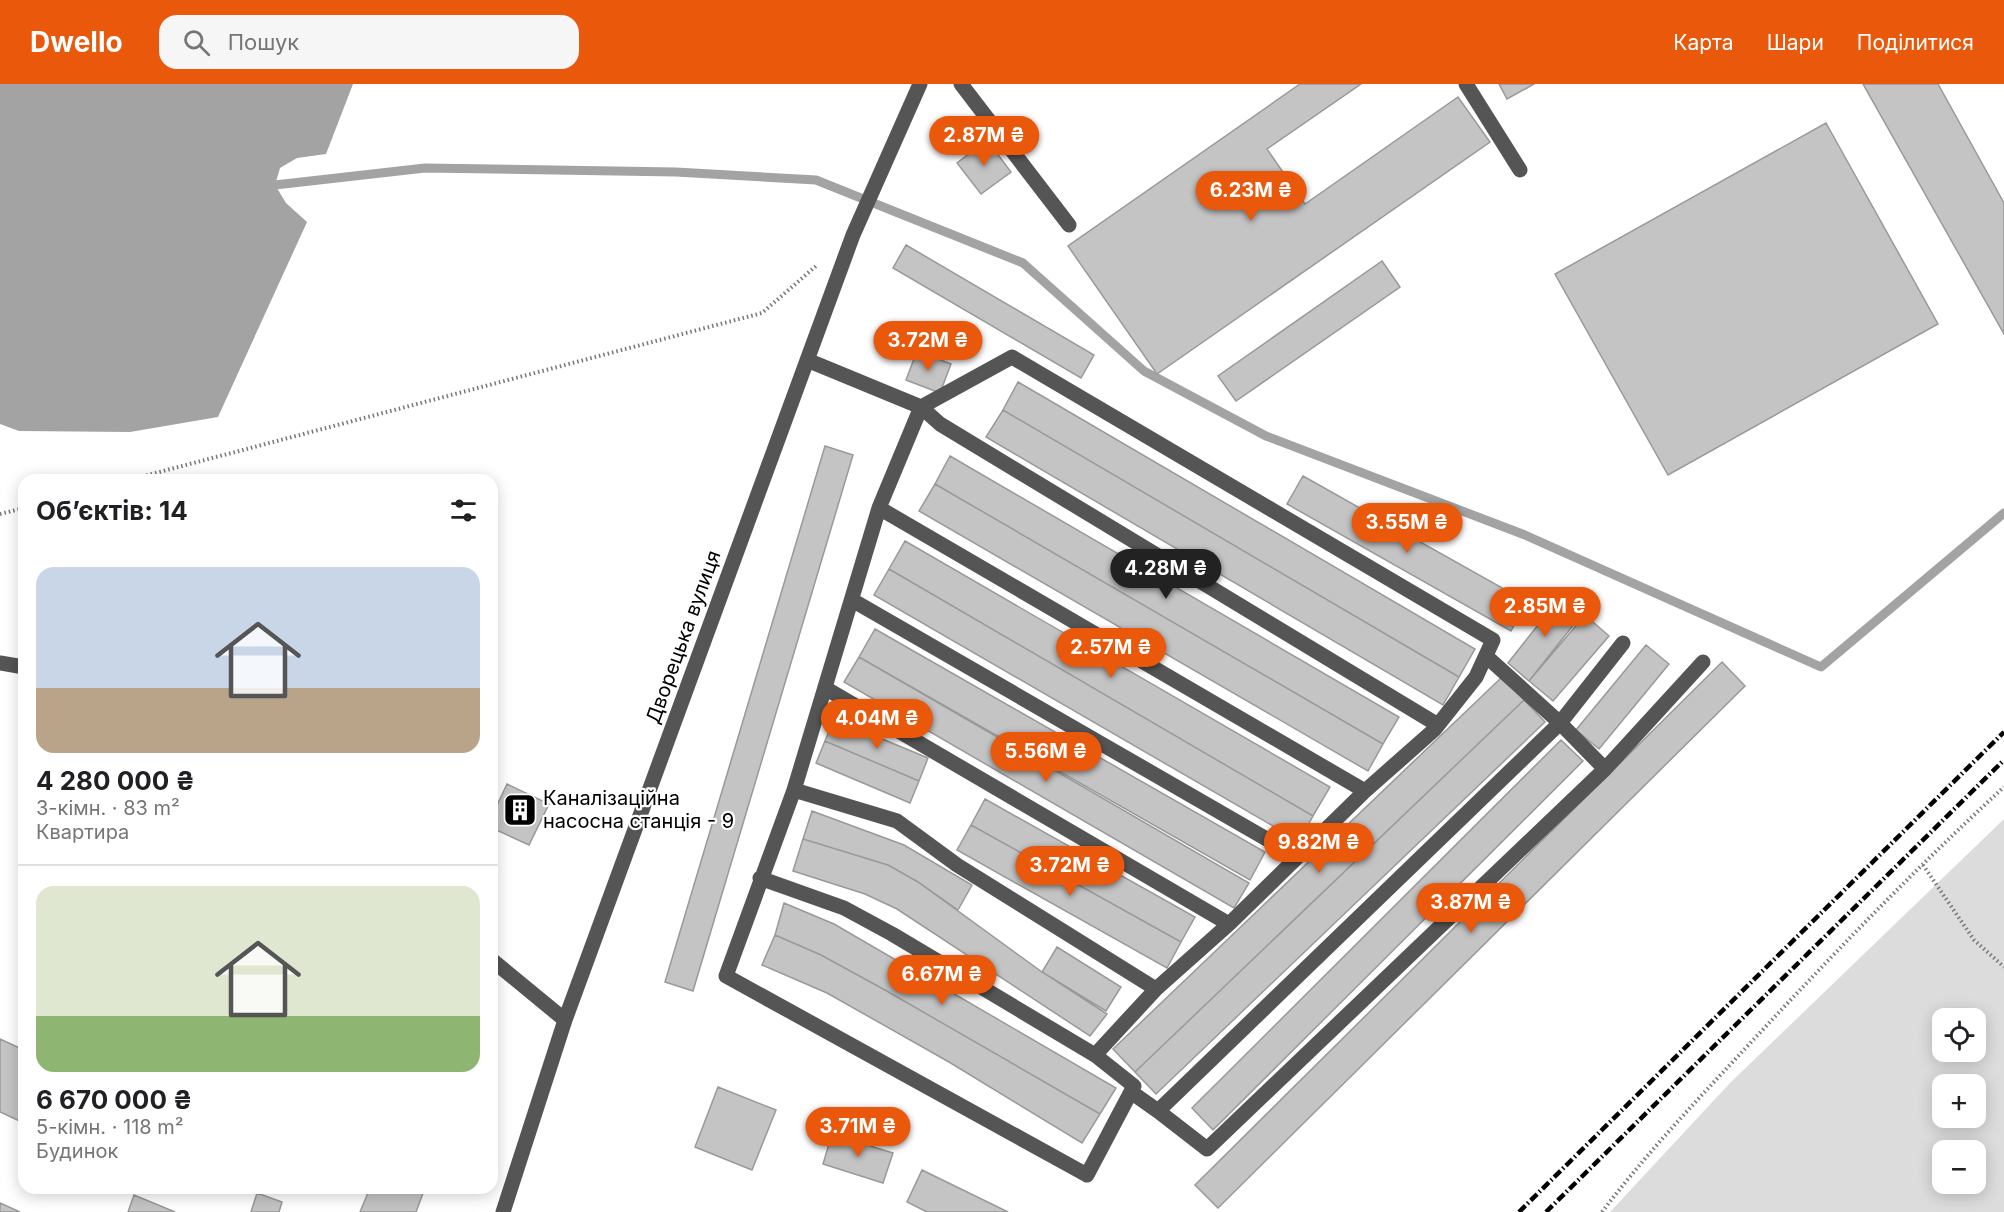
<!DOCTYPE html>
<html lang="uk">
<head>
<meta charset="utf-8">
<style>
  body { margin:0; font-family:Inter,sans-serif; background:#f6f6f6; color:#202124; height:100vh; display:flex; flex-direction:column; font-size:22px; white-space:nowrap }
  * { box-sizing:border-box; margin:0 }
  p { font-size:20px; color:#757577 }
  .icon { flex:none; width:33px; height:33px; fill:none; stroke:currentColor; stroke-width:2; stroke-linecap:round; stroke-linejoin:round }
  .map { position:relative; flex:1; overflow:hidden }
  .panel { position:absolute; left:18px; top:390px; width:480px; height:720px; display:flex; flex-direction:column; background:#fff; border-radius:18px; box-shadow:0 3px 15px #0003 }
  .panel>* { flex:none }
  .tools { position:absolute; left:1932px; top:924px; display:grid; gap:12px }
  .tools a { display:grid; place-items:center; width:54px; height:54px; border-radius:12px; background:#fff; box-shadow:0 3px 15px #0003; font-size:30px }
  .price { position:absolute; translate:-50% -51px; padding:0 14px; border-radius:21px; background:#ea580c; color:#fff; font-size:20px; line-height:39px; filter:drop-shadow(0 2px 3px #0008) }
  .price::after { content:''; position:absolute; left:50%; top:36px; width:18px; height:14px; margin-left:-9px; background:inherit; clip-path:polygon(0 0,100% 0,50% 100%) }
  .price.on { background:#222; color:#fff }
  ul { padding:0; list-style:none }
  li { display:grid; align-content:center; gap:12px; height:318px; padding:0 18px }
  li+li { border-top:2px solid #e0e0e0 }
  li span { display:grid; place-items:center; height:186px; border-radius:18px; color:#555 }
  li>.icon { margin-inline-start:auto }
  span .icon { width:108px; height:108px; fill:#fffc; stroke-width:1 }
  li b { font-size:26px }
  h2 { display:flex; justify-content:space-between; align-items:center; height:72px; padding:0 18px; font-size:26px }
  header { display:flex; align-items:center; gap:36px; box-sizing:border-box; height:84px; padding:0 30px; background:#ea580c; color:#fff }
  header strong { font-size:28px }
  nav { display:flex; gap:33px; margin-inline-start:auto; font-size:21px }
  .search { width:420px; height:54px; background:#f6f6f6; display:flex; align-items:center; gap:15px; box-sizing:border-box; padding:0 21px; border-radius:18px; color:#757577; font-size:22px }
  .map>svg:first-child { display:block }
  .green { fill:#dcdcdc; fill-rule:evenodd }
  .water { fill:#a3a3a3 }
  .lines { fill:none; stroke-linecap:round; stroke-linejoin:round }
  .stream { stroke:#a3a3a3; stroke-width:9 }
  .building { fill:#c4c4c4; stroke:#999; stroke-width:1.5 }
  .path { stroke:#777; stroke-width:4; stroke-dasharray:1.5 3; stroke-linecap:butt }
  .minor { stroke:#555; stroke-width:15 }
  .rail { stroke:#000; stroke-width:4.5; stroke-dasharray:9 3 1.5 3; stroke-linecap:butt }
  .labels { text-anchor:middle; stroke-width:4.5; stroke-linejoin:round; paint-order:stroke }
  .street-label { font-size:20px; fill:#000; stroke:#fff }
  .poi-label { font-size:20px; fill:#000; stroke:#fff; text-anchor:start }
</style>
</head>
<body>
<header>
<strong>Dwello</strong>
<div class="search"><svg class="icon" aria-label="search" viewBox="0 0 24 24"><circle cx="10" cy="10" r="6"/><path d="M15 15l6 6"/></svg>Пошук</div>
<nav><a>Карта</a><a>Шари</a><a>Поділитися</a></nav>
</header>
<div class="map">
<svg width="2004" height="1128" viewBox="0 0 2004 1128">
  <rect width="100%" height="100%" fill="#fff"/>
  <!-- green -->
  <path class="green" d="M 2004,735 L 2004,1128 L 1610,1128 L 1730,999 ZM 1942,934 L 1976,934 L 1976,968 L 1942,968 ZM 1942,1000 L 1976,1000 L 1976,1034 L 1942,1034 ZM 1942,1066 L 1976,1066 L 1976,1100 L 1942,1100 Z"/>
  <!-- water -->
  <path class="water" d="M 0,0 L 353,0 L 326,70 L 297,74 L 280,84 L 275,101 L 286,119 L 307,138 L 218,333 L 130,348 L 19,347 L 0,340 Z"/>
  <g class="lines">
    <!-- stream -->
    <path class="stream" d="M 265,96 L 275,101 L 425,84 L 676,88 L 816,96 L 1023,179 L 1144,287 L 1266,352 L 1525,451 L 1821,583 L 2004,429"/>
  </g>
  <!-- building -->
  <path class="building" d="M 1300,0 L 1361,0 L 1267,65 L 1305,120 L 1458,13 L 1490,58 L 1157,290 L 1068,162 Z
    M 1499,0 L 1534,0 L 1507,15 Z
    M 1863,0 L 1938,0 L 2004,119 L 2004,250 Z
    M 1826,39 L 1938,240 L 1668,391 L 1555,190 Z
    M 987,56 L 1011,88 L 981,110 L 957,79 Z
    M 906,161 L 1094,271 L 1081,294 L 893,184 Z
    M 1382,177 L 1400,203 L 1236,317 L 1218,292 Z
    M 917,267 L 951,280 L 940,309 L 906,296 Z
    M 1018,298 L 1475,565 L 1459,593 L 1003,326 Z
    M 1003,326 L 1459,593 L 1443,621 L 986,353 Z
    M 825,362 L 853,371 L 693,907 L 665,898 Z
    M 950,372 L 1399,633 L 1383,660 L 935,400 Z
    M 1303,392 L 1527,518 L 1511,547 L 1287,420 Z
    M 935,400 L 1383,660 L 1368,687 L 919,427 Z
    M 905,457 L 1330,703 L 1313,732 L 889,485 Z
    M 889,485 L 1313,732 L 1299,757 L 874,511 Z
    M 1561,512 L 1582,530 L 1529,597 L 1508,579 Z
    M 1585,531 L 1609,552 L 1553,617 L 1529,597 Z
    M 875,545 L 1265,768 L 1250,796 L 859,573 Z
    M 1646,561 L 1669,580 L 1599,665 L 1576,646 Z
    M 859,573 L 1249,799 L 1234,824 L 844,598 Z
    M 1722,578 L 1745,602 L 1218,1124 L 1195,1101 Z
    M 1502,593 L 1524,616 L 1135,988 L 1113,965 Z
    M 1524,616 L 1545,638 L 1156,1010 L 1135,988 Z
    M 834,635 L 928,674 L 919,697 L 825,657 Z
    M 1561,656 L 1583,677 L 1213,1046 L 1192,1024 Z
    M 825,657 L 919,697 L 910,719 L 816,679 Z
    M 507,700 L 549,720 L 529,761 L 492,744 L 492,732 Z
    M 985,715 L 1195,833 L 1181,858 L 971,741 Z
    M 812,727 L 904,761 L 972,801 L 958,826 L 918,798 L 888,781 L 803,755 Z
    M 971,741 L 1181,858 L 1167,884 L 957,766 Z
    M 803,755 L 888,781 L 918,798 L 1042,888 L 1107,930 L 1090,952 L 897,825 L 865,810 L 793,787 Z
    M 784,819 L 834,840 L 1116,1004 L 1100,1030 L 885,906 L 821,871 L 775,851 Z
    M 775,851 L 821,871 L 885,906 L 1100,1030 L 1082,1059 L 949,978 L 827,909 L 762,881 Z
    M 1057,863 L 1121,903 L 1106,927 L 1042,888 Z
    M 0,955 L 24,966 L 24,1039 L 0,1028 Z
    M 718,1003 L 776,1026 L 752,1086 L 695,1063 Z
    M 832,1050 L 893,1069 L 883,1099 L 823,1080 Z
    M 922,1086 L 1008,1128 L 927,1128 L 907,1118 Z
    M 370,1104 L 425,1104 L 416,1128 L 360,1128 Z
    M 257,1109 L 282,1118 L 279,1128 L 251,1128 Z
    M 134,1111 L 175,1128 L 128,1128 Z
    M 0,1119 L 20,1128 L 0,1128 Z"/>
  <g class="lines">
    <!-- path -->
    <path class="path" d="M 129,396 L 762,229 L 816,182
      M 0,430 L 24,424
      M 1923,781 L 1974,856 L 2004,883
      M 1602,1128 C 1649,1066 1702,1011 1755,954 C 1835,868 1917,783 2004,703"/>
    <!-- minor -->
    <path class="minor" d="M 961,0 L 1069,141
      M 1466,0 L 1520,86
      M 879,424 L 1365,707
      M 852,516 L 1296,772
      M 1486,572 L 1560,639 L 1605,685
      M 0,579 L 24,583
      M 825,604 L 1229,840
      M 794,706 L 897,737 L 957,781 L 1156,905
      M 760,794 L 844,824 L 892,850 L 1095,971 L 1134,1002 L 1087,1091 L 726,892 L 794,706 L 879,424 L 921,323 L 807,276
      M 492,876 L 565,936
      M 1095,971 L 1156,905 L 1229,840 L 1365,707 L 1434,646 L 1476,593 L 1493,556 L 1012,273 L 921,323 L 940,340 L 1438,641
      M 1131,1008 L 1158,1027 L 1560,639 L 1623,559
      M 1158,1027 L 1207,1065 L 1605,685 L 1703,578
      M 503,1128 L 565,936 L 853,151 L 920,0"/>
    <!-- rail -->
    <path class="rail" d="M 1519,1128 L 2004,648
      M 1546,1128 L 2004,676"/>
  </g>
  <!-- icons -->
  <defs>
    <g id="building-square" transform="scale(1.725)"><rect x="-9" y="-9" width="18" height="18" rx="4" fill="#000" stroke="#fff"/><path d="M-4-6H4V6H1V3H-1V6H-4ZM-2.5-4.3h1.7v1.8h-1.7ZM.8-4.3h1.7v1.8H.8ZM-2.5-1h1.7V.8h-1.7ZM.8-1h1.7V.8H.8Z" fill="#fff"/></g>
  </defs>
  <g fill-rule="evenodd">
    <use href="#building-square" x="520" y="726"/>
  </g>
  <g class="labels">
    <!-- street labels -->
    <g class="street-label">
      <text transform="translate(683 553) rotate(-70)" y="7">Дворецька вулиця</text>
    </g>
    <!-- poi labels -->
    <g class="poi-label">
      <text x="543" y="721">Каналізаційна<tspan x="543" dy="23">насосна станція - 9</tspan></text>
    </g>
  </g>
</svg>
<div class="tools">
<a><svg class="icon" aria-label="locate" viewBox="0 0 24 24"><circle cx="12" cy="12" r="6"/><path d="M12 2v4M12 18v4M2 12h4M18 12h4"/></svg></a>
<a>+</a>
<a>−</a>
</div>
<b class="price" style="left:984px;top:83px">2.87M ₴</b>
<b class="price" style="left:1251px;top:138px">6.23M ₴</b>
<b class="price" style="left:928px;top:288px">3.72M ₴</b>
<b class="price" style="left:1407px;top:470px">3.55M ₴</b>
<b class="price on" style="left:1166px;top:516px">4.28M ₴</b>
<b class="price" style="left:1545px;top:554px">2.85M ₴</b>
<b class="price" style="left:1111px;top:595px">2.57M ₴</b>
<b class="price" style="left:877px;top:666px">4.04M ₴</b>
<b class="price" style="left:1046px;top:699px">5.56M ₴</b>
<b class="price" style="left:1319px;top:790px">9.82M ₴</b>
<b class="price" style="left:1070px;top:813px">3.72M ₴</b>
<b class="price" style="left:1471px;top:850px">3.87M ₴</b>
<b class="price" style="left:942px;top:922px">6.67M ₴</b>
<b class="price" style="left:858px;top:1074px">3.71M ₴</b>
<section class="panel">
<h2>Об’єктів: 14<svg class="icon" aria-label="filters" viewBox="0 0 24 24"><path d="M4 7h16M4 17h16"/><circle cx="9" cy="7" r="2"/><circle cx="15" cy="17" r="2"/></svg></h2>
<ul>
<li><span style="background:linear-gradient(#c9d6e8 65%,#b9a48a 0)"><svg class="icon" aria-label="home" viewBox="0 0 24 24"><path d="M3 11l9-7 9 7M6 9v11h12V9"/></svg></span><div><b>4 280 000 ₴</b><p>3-кімн. · 83 m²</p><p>Квартира</p></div></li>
<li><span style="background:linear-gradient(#dfe7d0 70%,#8fb573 0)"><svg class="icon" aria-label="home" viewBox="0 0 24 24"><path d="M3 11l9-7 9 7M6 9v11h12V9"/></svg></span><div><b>6 670 000 ₴</b><p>5-кімн. · 118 m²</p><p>Будинок</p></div></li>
</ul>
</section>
</div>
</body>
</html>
